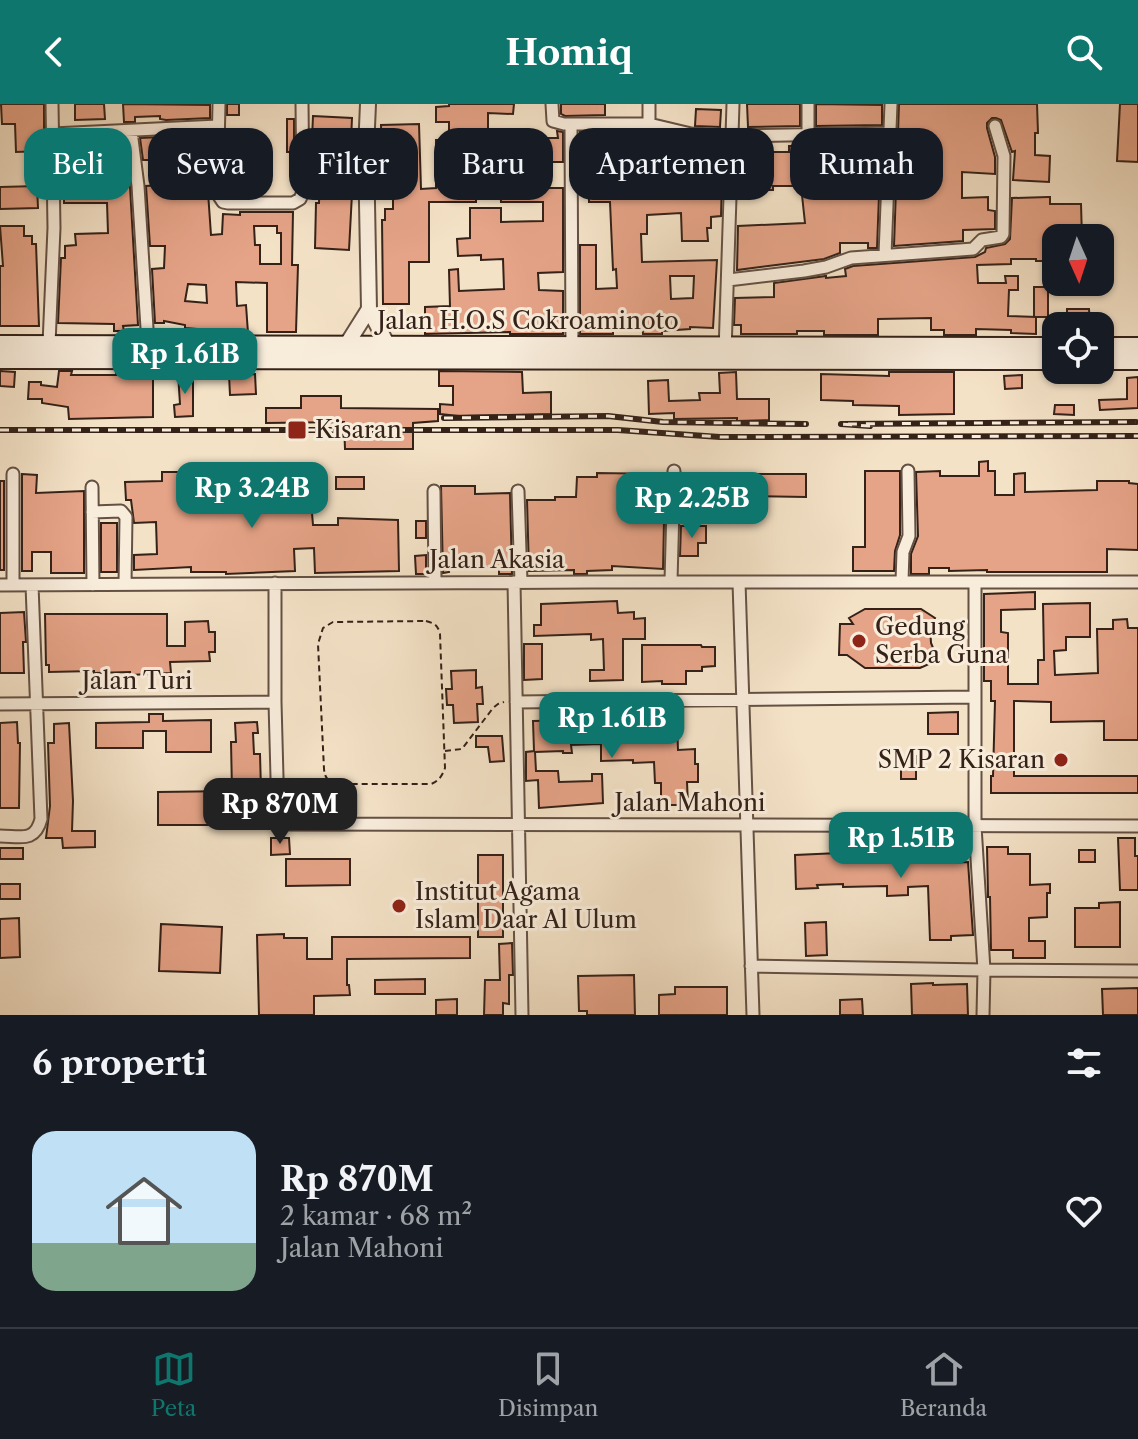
<!DOCTYPE html>
<html lang="id">
<head>
<meta charset="utf-8">
<style>
  body { margin:0; font-family:"Libre Caslon Text",serif; background:#242831; color:#f1f3f6; height:100vh; display:flex; flex-direction:column; font-size:30px; white-space:nowrap }
  * { box-sizing:border-box; margin:0 }
  p { font-size:26px; color:#9ea1a6 }
  .icon { flex:none; width:44px; height:44px; fill:none; stroke:currentColor; stroke-width:2; stroke-linecap:round; stroke-linejoin:round }
  .map { position:relative; height:911px; overflow:hidden }
  .drawer { display:flex; flex-direction:column; background:#171b24; flex:1 }
  .drawer>* { flex:none }
  .banner { position:absolute; left:24px; top:24px; width:1090px; height:72px; display:flex; gap:16px }
  .needle { width:52px; rotate:177deg }
  .tools { position:absolute; left:1042px; top:120px; display:grid; gap:16px }
  .tools a { display:grid; place-items:center; width:72px; height:72px; border-radius:16px; background:#171b24; box-shadow:0 2px 6px #0004; font-size:40px }
  .price { position:absolute; translate:-50% -68px; padding:0 18px; border-radius:16px; background:#0f766e; color:#fff; font-size:26px; line-height:52px; filter:drop-shadow(0 2px 4px #0008) }
  .price::after { content:''; position:absolute; left:50%; top:48px; width:24px; height:18px; margin-left:-12px; background:inherit; clip-path:polygon(0 0,100% 0,50% 100%) }
  .price.current { background:#222; color:#fff }
  ul { padding:0; list-style:none }
  li { display:flex; align-items:center; gap:24px; height:200px; padding:0 32px }
  li+li { border-top:2px solid #363941 }
  li span { display:grid; place-items:center; flex:none; width:224px; height:160px; border-radius:24px; color:#555 }
  li>.icon { margin-inline-start:auto }
  span .icon { width:96px; height:96px; fill:#fffc; stroke-width:1 }
  li b { font-size:34px }
  h2 { display:flex; justify-content:space-between; align-items:center; height:96px; padding:0 32px; font-size:34px }
  .chip { padding:0 28px; border-radius:24px; background:#171b24; box-shadow:0 2px 6px #0004; font-size:28px; line-height:72px }
  .chip.current { background:#0f766e; color:#fff }
  header { display:flex; justify-content:space-between; align-items:center; height:104px; padding:0 32px; background:#0f766e; color:#fff; font-size:36px; font-weight:700 }
  .tabs { display:flex; justify-content:space-around; align-items:center; height:112px; border-top:2px solid #363941; background:#171b24; font-size:22px; color:#9ea1a6 }
  .tabs a { display:grid; justify-items:center; gap:4px }
  .tabs .current { color:#0f766e }
  .map>svg:first-child { display:block }
  .building { fill:#e5a387; stroke:#342118; stroke-width:2; fill-rule:evenodd }
  .lines { fill:none; stroke-linecap:round; stroke-linejoin:round }
  .minor-casing { stroke:#645144; stroke-width:15 }
  .tertiary-casing { stroke:#645144; stroke-width:18 }
  .secondary-casing { stroke:#342118; stroke-width:20 }
  .path { stroke:#342118; stroke-width:2; stroke-dasharray:6 4; stroke-linecap:butt }
  .minor { stroke:#f8ecdb; stroke-width:11 }
  .tertiary { stroke:#f8ecdb; stroke-width:14 }
  .secondary { stroke:#f8ecdb; stroke-width:16 }
  .rail-casing { stroke:#342118; stroke-width:6 }
  .rail { stroke:#f8ecdb; stroke-width:3; stroke-dasharray:9; stroke-linecap:butt }
  .poi-dot { fill:#8f2418; stroke:#f8ecdb; stroke-width:3 }
  .labels { text-anchor:middle; stroke-width:6; stroke-linejoin:round; paint-order:stroke }
  .street-label { font-size:24px; fill:#342118; stroke:#f8ecdb }
  .poi-label { font-size:24px; fill:#342118; stroke:#f8ecdb; text-anchor:start }
</style>
</head>
<body>
<header><svg class="icon" aria-label="back" viewBox="0 0 24 24"><path d="M15 5l-7 7 7 7"/></svg>Homiq<svg class="icon" aria-label="search" viewBox="0 0 24 24"><circle cx="10" cy="10" r="6"/><path d="M15 15l6 6"/></svg></header>
<div class="map">
<svg width="1138" height="911" viewBox="0 0 1138 911">
  <rect width="100%" height="100%" fill="#f4e2c7"/>
  <filter id="stains"><feTurbulence type="fractalNoise" baseFrequency=".0025" numOctaves="4"/><feColorMatrix values="0 0 0 0 .2 0 0 0 0 .09 0 0 0 0 .02 0 0 0 .5 -.17"/></filter>
  <radialGradient id="worn" r=".72"><stop offset=".6" stop-color="#630" stop-opacity="0"/><stop offset="1" stop-color="#630" stop-opacity=".3"/></radialGradient>
  <!-- building -->
  <path class="building" d="M 1,0 L 44,0 L 44,47 L 16,48 L 15,20 L 2,20 Z
    M 75,0 L 104,0 L 105,15 L 75,16 Z
    M 123,0 L 210,1 L 210,14 L 166,16 L 160,15 L 160,12 L 135,13 L 135,18 L 124,18 Z
    M 227,0 L 239,0 L 239,11 L 227,11 Z
    M 449,0 L 514,0 L 513,10 L 488,9 L 488,40 L 495,39 L 496,67 L 481,67 L 481,85 L 476,85 L 476,98 L 429,98 L 429,158 L 409,158 L 409,200 L 383,200 L 382,116 L 385,116 L 385,105 L 393,105 L 393,82 L 381,82 L 381,64 L 382,64 L 381,21 L 419,20 L 421,85 L 436,84 L 436,36 L 449,36 L 449,18 L 436,18 L 436,3 L 449,2 Z
    M 561,0 L 605,0 L 605,11 L 565,12 L 561,10 Z
    M 747,0 L 800,0 L 800,22 L 748,23 Z
    M 816,0 L 882,1 L 882,21 L 816,22 Z
    M 899,0 L 1037,0 L 1038,29 L 1035,29 L 1035,51 L 1050,52 L 1049,78 L 1013,76 L 1015,47 L 1012,48 L 1001,16 L 996,14 L 992,14 L 987,19 L 987,24 L 995,53 L 995,70 L 962,68 L 962,94 L 988,93 L 988,106 L 995,107 L 995,125 L 963,126 L 963,137 L 894,142 Z
    M 1120,0 L 1138,0 L 1138,58 L 1117,57 Z
    M 696,5 L 721,6 L 720,23 L 695,22 Z
    M 313,12 L 352,14 L 351,37 L 312,35 Z
    M 287,15 L 294,15 L 294,48 L 287,48 Z
    M 557,27 L 563,28 L 563,58 L 546,58 L 546,34 L 558,34 Z
    M 580,28 L 590,28 L 591,52 L 615,51 L 614,29 L 648,28 L 670,34 L 670,40 L 689,38 L 723,40 L 723,53 L 719,53 L 718,75 L 722,75 L 721,112 L 711,113 L 711,124 L 707,124 L 708,137 L 682,137 L 681,109 L 647,111 L 647,130 L 641,130 L 642,158 L 717,156 L 713,224 L 690,223 L 690,225 L 662,227 L 662,230 L 643,230 L 642,215 L 613,216 L 613,230 L 580,230 L 580,141 L 596,141 L 596,185 L 617,184 L 616,165 L 613,166 L 610,98 L 589,98 L 589,89 L 602,89 L 602,68 L 592,69 L 592,66 L 580,66 ZM 670,172 L 694,172 L 693,194 L 671,195 Z
    M 204,31 L 211,131 L 222,130 L 223,110 L 240,111 L 240,108 L 293,108 L 292,161 L 298,161 L 296,228 L 267,228 L 267,179 L 236,178 L 237,202 L 246,201 L 248,229 L 209,228 L 209,226 L 185,224 L 185,221 L 164,217 L 164,219 L 155,219 L 152,165 L 164,164 L 165,142 L 150,142 L 146,82 L 161,81 L 161,91 L 179,91 L 178,72 L 158,73 L 157,56 L 143,56 L 140,34 ZM 254,122 L 277,122 L 277,129 L 281,129 L 281,160 L 260,160 L 260,141 L 255,141 ZM 188,180 L 206,181 L 207,199 L 185,197 Z
    M 123,35 L 130,83 L 138,221 L 123,222 L 124,227 L 114,227 L 114,220 L 58,219 L 61,154 L 65,154 L 65,142 L 76,141 L 75,130 L 108,129 L 107,99 L 64,99 L 64,62 L 62,62 L 61,38 L 81,37 L 81,51 L 88,51 L 88,65 L 109,64 L 107,36 Z
    M 852,38 L 881,38 L 877,144 L 868,144 L 868,139 L 840,139 L 840,149 L 824,155 L 737,166 L 738,122 L 805,119 L 801,82 L 773,82 L 773,86 L 759,86 L 759,76 L 739,76 L 740,43 L 758,43 L 758,48 L 789,48 L 789,42 L 807,42 L 807,39 L 831,39 L 832,91 L 863,91 L 863,75 L 866,75 L 868,57 L 851,56 Z
    M 227,40 L 241,40 L 242,90 L 228,90 L 226,87 Z
    M 311,58 L 350,59 L 349,71 L 353,71 L 349,146 L 315,144 L 316,99 L 319,99 L 320,68 L 311,68 Z
    M 540,73 L 540,84 L 563,84 L 563,168 L 538,169 L 539,186 L 563,187 L 563,230 L 510,230 L 510,228 L 425,230 L 425,203 L 450,202 L 449,166 L 458,165 L 459,187 L 504,185 L 503,155 L 481,156 L 481,151 L 458,152 L 457,135 L 470,134 L 470,104 L 501,104 L 501,118 L 543,117 L 543,98 L 501,98 L 500,74 Z
    M 37,82 L 38,104 L 0,105 L 0,83 Z
    M 1048,93 L 1050,93 L 1050,100 L 1081,100 L 1082,134 L 1056,134 L 1056,138 L 1046,138 L 1047,157 L 1036,157 L 1036,155 L 1011,155 L 1011,160 L 977,161 L 978,179 L 1006,179 L 1005,172 L 1018,172 L 1018,186 L 1009,186 L 1008,212 L 1036,213 L 1036,230 L 1011,229 L 1011,226 L 976,225 L 976,231 L 944,231 L 944,226 L 931,226 L 931,214 L 878,215 L 878,231 L 824,231 L 824,227 L 797,227 L 797,230 L 741,230 L 741,221 L 734,221 L 735,194 L 774,193 L 774,179 L 826,172 L 826,174 L 846,172 L 845,165 L 853,162 L 975,153 L 985,148 L 986,144 L 1005,140 L 1010,135 L 1012,94 Z
    M 0,122 L 24,122 L 24,132 L 32,132 L 32,140 L 36,140 L 39,222 L 0,222 L 0,162 L 3,162 Z
    M 1034,183 L 1048,183 L 1048,213 L 1034,213 Z
    M 1067,205 L 1089,205 L 1090,222 L 1078,222 L 1078,216 L 1067,216 Z
    M 0,267 L 15,268 L 14,283 L 0,282 Z
    M 59,267 L 72,267 L 71,271 L 116,271 L 116,269 L 138,269 L 138,267 L 153,267 L 153,313 L 69,315 L 68,303 L 42,299 L 42,295 L 28,295 L 29,278 L 41,278 L 41,281 L 57,283 Z
    M 439,267 L 522,268 L 523,289 L 551,288 L 551,310 L 459,312 L 440,310 L 440,300 L 453,301 L 453,282 L 439,282 Z
    M 193,268 L 193,312 L 175,313 L 174,301 L 180,300 L 178,269 Z
    M 736,268 L 737,295 L 769,295 L 769,316 L 737,317 L 737,314 L 674,315 L 674,309 L 649,310 L 648,277 L 668,276 L 669,297 L 700,296 L 699,289 L 720,289 L 719,269 Z
    M 889,268 L 954,268 L 954,310 L 899,311 L 899,302 L 853,301 L 853,297 L 821,296 L 821,270 L 889,272 Z
    M 255,270 L 256,290 L 230,291 L 229,271 Z
    M 1022,271 L 1022,284 L 1005,285 L 1004,272 Z
    M 1138,273 L 1138,304 L 1100,306 L 1099,296 L 1127,295 L 1127,274 Z
    M 301,292 L 341,292 L 341,304 L 438,305 L 438,317 L 413,319 L 413,345 L 345,345 L 344,318 L 266,319 L 266,304 L 301,304 Z
    M 1055,301 L 1074,301 L 1074,311 L 1054,310 Z
    M 988,357 L 988,367 L 995,367 L 995,391 L 1014,391 L 1014,370 L 1025,369 L 1025,388 L 1097,386 L 1097,377 L 1129,377 L 1129,379 L 1138,380 L 1138,446 L 1107,445 L 1107,468 L 987,468 L 987,466 L 949,467 L 949,464 L 929,464 L 929,470 L 911,470 L 911,450 L 918,432 L 916,368 L 940,367 L 940,372 L 979,372 L 979,358 Z
    M 865,367 L 900,367 L 900,431 L 895,447 L 894,467 L 853,467 L 853,443 L 865,443 Z
    M 162,368 L 183,368 L 183,383 L 203,382 L 203,379 L 223,379 L 223,383 L 249,383 L 249,377 L 293,377 L 294,409 L 312,409 L 313,421 L 338,421 L 338,414 L 398,416 L 399,467 L 315,469 L 314,444 L 294,445 L 295,467 L 226,470 L 226,468 L 191,468 L 191,463 L 134,466 L 134,451 L 157,450 L 156,418 L 134,419 L 131,396 L 126,396 L 125,378 L 162,377 Z
    M 597,369 L 665,370 L 663,465 L 612,462 L 612,466 L 587,467 L 587,470 L 574,470 L 574,466 L 529,467 L 527,396 L 555,396 L 555,393 L 576,393 L 577,373 L 597,373 Z
    M 22,370 L 37,371 L 36,389 L 84,387 L 84,469 L 51,469 L 51,448 L 32,448 L 32,467 L 22,467 Z
    M 754,370 L 806,370 L 806,393 L 753,392 Z
    M 336,373 L 364,373 L 364,385 L 336,385 Z
    M 0,377 L 4,377 L 4,466 L 0,466 Z
    M 441,382 L 475,382 L 475,390 L 510,389 L 512,470 L 499,470 L 499,463 L 448,464 L 449,468 L 443,469 Z
    M 416,417 L 426,417 L 426,434 L 416,434 Z
    M 101,419 L 117,419 L 117,468 L 101,468 Z
    M 681,422 L 706,422 L 706,439 L 698,439 L 698,452 L 680,452 Z
    M 426,451 L 426,470 L 416,470 L 415,452 Z
    M 1035,488 L 1035,505 L 1001,506 L 1001,528 L 1008,529 L 1008,580 L 1038,580 L 1038,556 L 1044,556 L 1043,500 L 1090,499 L 1090,533 L 1066,533 L 1066,546 L 1054,547 L 1055,571 L 1098,569 L 1097,525 L 1113,525 L 1113,516 L 1127,515 L 1128,524 L 1138,524 L 1138,636 L 1104,636 L 1104,617 L 1051,618 L 1051,598 L 1014,597 L 1014,672 L 1138,672 L 1138,689 L 991,689 L 991,672 L 993,672 L 995,597 L 991,597 L 991,577 L 984,577 L 984,490 Z
    M 617,497 L 618,509 L 634,508 L 634,515 L 645,514 L 645,535 L 623,535 L 623,576 L 590,577 L 590,566 L 604,566 L 603,535 L 591,536 L 591,530 L 534,532 L 534,521 L 541,521 L 541,500 Z
    M 865,505 L 921,505 L 935,514 L 930,523 L 931,539 L 938,556 L 920,564 L 865,564 L 847,551 L 839,551 L 840,520 L 853,520 L 849,514 Z
    M 24,508 L 26,538 L 23,538 L 24,569 L 0,569 L 0,509 Z
    M 45,510 L 167,510 L 167,542 L 185,542 L 185,518 L 208,517 L 209,528 L 215,528 L 215,548 L 209,548 L 210,557 L 170,558 L 171,569 L 130,571 L 130,568 L 94,569 L 94,567 L 49,568 L 49,561 L 46,561 Z
    M 524,540 L 542,540 L 542,575 L 524,576 Z
    M 642,541 L 701,541 L 702,543 L 715,543 L 715,562 L 702,563 L 702,567 L 686,567 L 686,580 L 662,580 L 662,577 L 642,578 Z
    M 476,566 L 476,584 L 482,583 L 483,600 L 477,600 L 478,618 L 454,619 L 453,601 L 447,601 L 446,585 L 452,585 L 451,567 Z
    M 958,608 L 958,630 L 928,630 L 928,609 Z
    M 149,610 L 163,610 L 163,617 L 211,616 L 211,648 L 166,648 L 166,627 L 143,627 L 143,644 L 96,644 L 96,619 L 149,618 Z
    M 578,616 L 578,626 L 600,625 L 600,621 L 617,620 L 617,617 L 628,617 L 629,621 L 677,620 L 678,646 L 695,645 L 695,660 L 698,660 L 698,678 L 687,678 L 688,701 L 661,701 L 661,679 L 655,679 L 654,658 L 633,659 L 633,656 L 601,657 L 601,640 L 571,641 L 572,649 L 563,649 L 563,647 L 535,648 L 536,667 L 558,667 L 559,678 L 592,677 L 592,670 L 602,670 L 603,699 L 539,704 L 538,676 L 526,677 L 526,648 L 534,647 L 533,617 Z
    M 17,618 L 18,639 L 20,639 L 19,704 L 0,704 L 0,619 Z
    M 257,618 L 258,629 L 253,629 L 254,650 L 260,650 L 261,686 L 263,686 L 264,721 L 158,721 L 158,688 L 232,687 L 231,638 L 236,638 L 235,619 Z
    M 69,619 L 73,697 L 72,727 L 95,727 L 95,743 L 63,744 L 62,734 L 46,734 L 50,702 L 48,639 L 54,639 L 54,620 Z
    M 476,632 L 502,632 L 504,657 L 490,658 L 488,643 L 476,643 Z
    M 901,652 L 916,652 L 916,675 L 901,675 Z
    M 947,730 L 949,759 L 968,758 L 973,831 L 951,832 L 951,836 L 930,836 L 928,782 L 908,783 L 908,791 L 887,792 L 887,782 L 843,783 L 843,780 L 817,781 L 818,784 L 796,785 L 795,751 L 906,746 L 907,749 L 928,748 L 927,731 Z
    M 271,734 L 289,734 L 290,750 L 271,751 Z
    M 1118,734 L 1135,734 L 1135,752 L 1138,752 L 1138,786 L 1120,786 Z
    M 987,743 L 1008,743 L 1008,750 L 1030,750 L 1030,781 L 1050,780 L 1050,789 L 1047,789 L 1047,813 L 1029,814 L 1029,837 L 1045,837 L 1045,854 L 1013,854 L 1013,846 L 991,846 L 990,793 L 988,793 L 988,790 Z
    M 0,744 L 23,744 L 23,755 L 0,755 Z
    M 1079,746 L 1095,746 L 1095,758 L 1079,758 Z
    M 478,751 L 503,751 L 503,833 L 478,833 Z
    M 286,755 L 350,755 L 350,781 L 286,782 Z
    M 0,780 L 20,780 L 20,795 L 0,795 Z
    M 1120,798 L 1120,843 L 1075,843 L 1075,804 L 1099,804 L 1099,799 Z
    M 19,814 L 20,853 L 0,854 L 0,815 Z
    M 826,818 L 827,851 L 806,852 L 805,819 Z
    M 161,820 L 222,823 L 220,869 L 159,867 Z
    M 284,830 L 284,834 L 307,834 L 307,855 L 332,855 L 332,833 L 470,833 L 470,854 L 347,855 L 347,881 L 349,881 L 350,891 L 314,892 L 314,911 L 259,911 L 257,831 Z
    M 512,839 L 513,871 L 509,871 L 509,900 L 503,899 L 503,911 L 484,911 L 485,876 L 500,876 L 499,840 Z
    M 634,871 L 635,911 L 587,911 L 587,907 L 579,907 L 578,872 Z
    M 425,875 L 425,890 L 375,890 L 375,876 Z
    M 933,879 L 933,881 L 967,880 L 968,911 L 912,911 L 911,880 Z
    M 675,883 L 727,883 L 727,911 L 659,911 L 659,891 L 675,890 Z
    M 1138,884 L 1138,911 L 1103,911 L 1102,885 Z
    M 457,895 L 457,911 L 436,911 L 436,896 Z
    M 862,895 L 863,911 L 840,911 L 840,896 Z"/>
  <g class="lines">
    <!-- minor casing -->
    <g class="minor-casing">
      <path id="minor" d="M 219,0 L 217,89 L 223,98 L 228,99 L 293,99 L 300,95 L 303,88 L 302,0
        M 552,0 L 553,17 L 564,20 L 649,20 L 691,30 L 733,32 L 891,29
        M 649,0 L 649,20
        M 808,0 L 808,30
        M 571,20 L 572,241
        M 131,27 L 138,82 L 148,240
        M 53,30 L 218,22
        M 303,43 L 366,46
        M 885,151 L 891,0
        M 728,176 L 804,167 L 826,163 L 851,154 L 973,145 L 982,136 L 1001,133 L 1003,130 L 1004,52 L 995,22
        M 49,240 L 54,124 L 52,0
        M 725,248 L 733,0
        M 92,383 L 93,481
        M 434,387 L 435,478
        M 518,387 L 521,478
        M 92,408 L 121,407 L 126,413 L 125,480
        M 671,477 L 674,367
        M 902,477 L 903,448 L 909,432 L 908,367
        M 514,478 L 522,911
        M 739,478 L 753,911
        M 975,478 L 975,722 L 984,866 L 983,911
        M 275,479 L 275,598 L 278,711 L 282,717 L 290,720 L 1138,722
        M 0,481 L 591,478 L 1138,478
        M 13,481 L 13,370
        M 516,598 L 975,593
        M 0,600 L 275,598
        M 0,732 C 20,732 35,739 41,715 L 32,481
        M 751,862 L 984,866 L 1138,867"/>
    </g>
    <!-- tertiary casing -->
    <g class="tertiary-casing">
      <path id="tertiary" d="M 368,0 L 366,46 L 369,205 L 387,240
        M 347,240 L 369,205"/>
    </g>
    <!-- secondary casing -->
    <g class="secondary-casing">
      <path id="secondary" d="M 0,240 L 1056,242
        M 1100,242 L 1138,242
        M 0,256 L 1056,257
        M 1100,257 L 1138,257"/>
    </g>
    <!-- path -->
    <path class="path" d="M 426,517 C 434,519 438,521 440,530 L 445,664 C 442,672 439,677 431,680 L 337,680 C 328,677 325,675 324,665 L 318,540 L 323,524 L 333,518 Z
      M 445,647 L 462,645 L 493,604 L 498,600 L 504,598"/>
    <!-- minor -->
    <use href="#minor" class="minor"/>
    <!-- tertiary -->
    <use href="#tertiary" class="tertiary"/>
    <!-- secondary -->
    <use href="#secondary" class="secondary"/>
    <!-- rail casing -->
    <g class="rail-casing">
      <path id="rail" d="M 444,314 L 608,312 L 663,318 L 806,320
        M 870,322 L 841,320 L 1136,318
        M 0,326 L 618,326 L 720,333 L 1138,332"/>
    </g>
    <!-- rail -->
    <use href="#rail" class="rail"/>
  </g>
  <!-- markers -->
  <g class="poi-dot">
    <rect x="287" y="316" width="20" height="20" rx="4"/>
    <circle cx="859" cy="537" r="8"/>
    <circle cx="1061" cy="656" r="8"/>
    <circle cx="399" cy="802" r="8"/>
  </g>
  <g class="labels">
    <!-- street labels -->
    <g class="street-label">
      <text x="528" y="225">Jalan H.O.S Cokroaminoto</text>
      <text x="497" y="464">Jalan Akasia</text>
      <text x="137" y="585">Jalan Turi</text>
      <text x="690" y="707">Jalan Mahoni</text>
    </g>
    <!-- poi labels -->
    <g class="poi-label">
      <text x="315" y="334">Kisaran</text>
      <text x="875" y="531">Gedung<tspan x="875" dy="28">Serba Guna</tspan></text>
      <text x="1045" y="664" text-anchor="end">SMP 2 Kisaran</text>
      <text x="415" y="796">Institut Agama<tspan x="415" dy="28">Islam Daar Al Ulum</tspan></text>
    </g>
  </g>
  <rect width="100%" height="100%" filter="url(#stains)"/>
  <rect width="100%" height="100%" fill="url(#worn)"/>
</svg>
<div class="tools">
<a><svg class="needle" viewBox="-14 -14 28 28"><path d="M0-13l5 13h-10z" fill="#e53935"/><path d="M0 13l5-13h-10z" fill="#9ea1a6"/></svg></a>
<a><svg class="icon" aria-label="locate" viewBox="0 0 24 24"><circle cx="12" cy="12" r="6"/><path d="M12 2v4M12 18v4M2 12h4M18 12h4"/></svg></a>
</div>
<b class="price" style="left:185px;top:292px">Rp 1.61B</b>
<b class="price" style="left:252px;top:426px">Rp 3.24B</b>
<b class="price" style="left:692px;top:436px">Rp 2.25B</b>
<b class="price" style="left:612px;top:656px">Rp 1.61B</b>
<b class="price current" style="left:280px;top:742px">Rp 870M</b>
<b class="price" style="left:901px;top:776px">Rp 1.51B</b>
<div class="banner">
<a class="chip current">Beli</a>
<a class="chip">Sewa</a>
<a class="chip">Filter</a>
<a class="chip">Baru</a>
<a class="chip">Apartemen</a>
<a class="chip">Rumah</a>
</div>
</div>
<section class="drawer">
<h2>6 properti<svg class="icon" aria-label="filters" viewBox="0 0 24 24"><path d="M4 7h16M4 17h16"/><circle cx="9" cy="7" r="2"/><circle cx="15" cy="17" r="2"/></svg></h2>
<ul>
<li><span style="background:linear-gradient(#bfe0f5 70%,#7fa58c 0)"><svg class="icon" aria-label="home" viewBox="0 0 24 24"><path d="M3 11l9-7 9 7M6 9v11h12V9"/></svg></span><div><b>Rp 870M</b><p>2 kamar · 68 m²</p><p>Jalan Mahoni</p></div><svg class="icon" aria-label="heart" viewBox="0 0 24 24"><path d="M12 20l-8-8c-3-5 5-10 8-4 3-6 11-1 8 4z"/></svg></li>
</ul>
</section>
<nav class="tabs">
<a class="current"><svg class="icon" aria-label="map" viewBox="0 0 24 24"><path d="M3 6l6-2 6 2 6-2v14l-6 2-6-2-6 2zM9 4v14M15 6v14"/></svg>Peta</a>
<a><svg class="icon" aria-label="saved" viewBox="0 0 24 24"><path d="M7 4h10v16l-5-4-5 4z"/></svg>Disimpan</a>
<a><svg class="icon" aria-label="home" viewBox="0 0 24 24"><path d="M3 11l9-7 9 7M6 9v11h12V9"/></svg>Beranda</a>
</nav>
</body>
</html>
